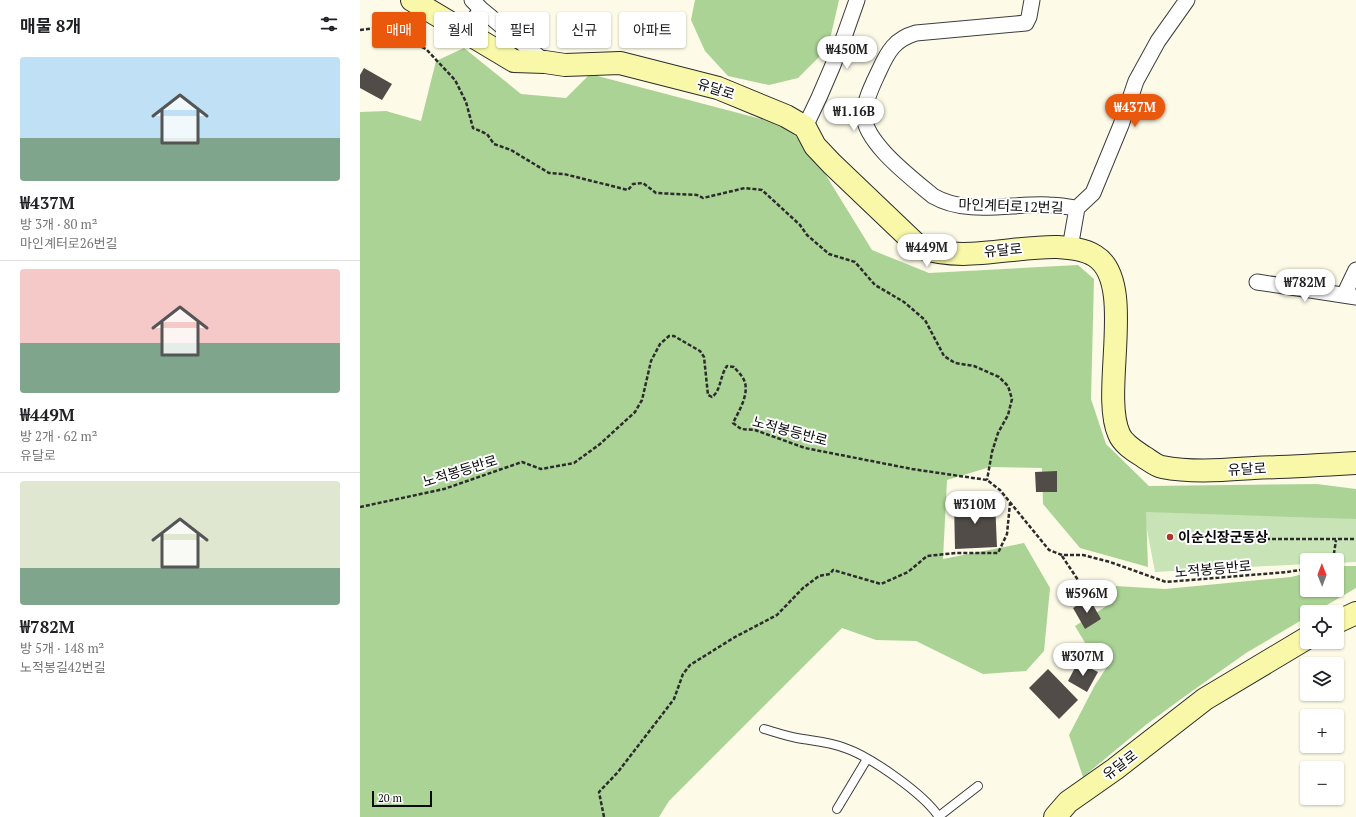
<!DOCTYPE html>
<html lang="ko">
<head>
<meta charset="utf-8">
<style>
  body { margin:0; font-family:"PT Serif","Noto Sans KR",serif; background:#f6f6f6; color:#202124; height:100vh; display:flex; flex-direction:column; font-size:15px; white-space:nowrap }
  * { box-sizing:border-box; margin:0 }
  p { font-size:13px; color:#757577 }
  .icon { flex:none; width:22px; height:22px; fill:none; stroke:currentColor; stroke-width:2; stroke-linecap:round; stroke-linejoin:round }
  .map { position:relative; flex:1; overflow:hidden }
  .sheet { display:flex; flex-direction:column; background:#fff; width:360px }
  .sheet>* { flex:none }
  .guide { position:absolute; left:12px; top:12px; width:380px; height:36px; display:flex; gap:8px }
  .needle { width:26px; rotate:359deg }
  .controls { position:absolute; left:940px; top:553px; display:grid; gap:8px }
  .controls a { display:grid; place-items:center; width:44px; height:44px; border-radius:4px; background:#fff; box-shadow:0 1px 3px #0004; font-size:20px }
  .scale { position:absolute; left:12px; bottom:10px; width:60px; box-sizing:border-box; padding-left:4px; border:2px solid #0a0a0a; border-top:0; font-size:11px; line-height:14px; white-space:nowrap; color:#0a0a0a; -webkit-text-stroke:3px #fff; paint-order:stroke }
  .price { position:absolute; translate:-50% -34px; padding:0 9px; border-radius:14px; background:#fff; color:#222; font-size:13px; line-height:26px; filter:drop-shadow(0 1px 2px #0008) }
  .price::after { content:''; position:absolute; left:50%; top:24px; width:12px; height:9px; margin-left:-6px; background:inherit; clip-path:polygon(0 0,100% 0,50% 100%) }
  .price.on { background:#ea580c; color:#fff }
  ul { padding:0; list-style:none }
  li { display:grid; align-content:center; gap:8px; height:212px; padding:0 20px }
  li+li { border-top:1px solid #e0e0e0 }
  li span { display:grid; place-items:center; height:124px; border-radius:4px; color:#555 }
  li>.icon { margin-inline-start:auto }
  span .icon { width:72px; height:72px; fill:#fffc; stroke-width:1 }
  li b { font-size:17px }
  h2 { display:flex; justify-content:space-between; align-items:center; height:48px; padding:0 20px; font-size:17px }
  .tag { padding:0 14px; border-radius:4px; background:#fff; box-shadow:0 1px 3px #0004; font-size:14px; line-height:36px }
  .tag.on { background:#ea580c; color:#fff }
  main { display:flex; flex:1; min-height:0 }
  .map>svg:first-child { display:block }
  .green { fill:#c8e4b6 }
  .forest { fill:#abd396 }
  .building { fill:#514c47 }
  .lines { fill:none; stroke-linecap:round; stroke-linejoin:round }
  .lane-casing { stroke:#3d3d3d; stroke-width:10 }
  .street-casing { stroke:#3d3d3d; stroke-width:17 }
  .secondary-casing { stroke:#2c2c2c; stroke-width:24 }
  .path { stroke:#2c2c2c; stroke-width:2.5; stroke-dasharray:4 2; stroke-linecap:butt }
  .lane { stroke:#fff; stroke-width:8 }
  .street { stroke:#fff; stroke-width:15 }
  .secondary { stroke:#f8f8a8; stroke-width:22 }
  .poi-dot { fill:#ad372e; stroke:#fff; stroke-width:1.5 }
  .labels { text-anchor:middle; stroke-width:4; stroke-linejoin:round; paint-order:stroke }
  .street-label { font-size:14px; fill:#0a0a0a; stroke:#fff }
  .poi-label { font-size:14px; font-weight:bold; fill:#0a0a0a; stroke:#fff; text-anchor:start }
</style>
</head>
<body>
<main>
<section class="sheet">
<h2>매물 8개<svg class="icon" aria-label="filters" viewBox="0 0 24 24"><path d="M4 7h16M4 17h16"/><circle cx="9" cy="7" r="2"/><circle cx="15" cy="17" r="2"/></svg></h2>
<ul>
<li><span style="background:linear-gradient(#bfe0f5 65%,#7fa58c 0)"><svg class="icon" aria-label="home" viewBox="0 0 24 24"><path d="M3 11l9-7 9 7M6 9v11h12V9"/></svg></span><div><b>₩437M</b><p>방 3개 · 80 m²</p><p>마인계터로26번길</p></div></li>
<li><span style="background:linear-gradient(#f6c9c9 60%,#7fa58c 0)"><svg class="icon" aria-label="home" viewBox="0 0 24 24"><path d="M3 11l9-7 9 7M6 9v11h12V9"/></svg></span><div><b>₩449M</b><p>방 2개 · 62 m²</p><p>유달로</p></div></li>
<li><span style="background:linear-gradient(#dfe7d0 70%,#7fa58c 0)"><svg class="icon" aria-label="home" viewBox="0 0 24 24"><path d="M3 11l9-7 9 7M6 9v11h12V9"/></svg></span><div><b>₩782M</b><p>방 5개 · 148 m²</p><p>노적봉길42번길</p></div></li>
</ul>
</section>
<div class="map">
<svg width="996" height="817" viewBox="0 0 996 817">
  <rect width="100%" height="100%" fill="#fdfbe8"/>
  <!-- green -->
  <path class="green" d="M 782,504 L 996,506 L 996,562 L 977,563 L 977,560 L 947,560 L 947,564 L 795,572 Z"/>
  <!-- forest -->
  <path class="forest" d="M 335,0 L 479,0 L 468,48 L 438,78 L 409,85 L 368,76 L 345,51 L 331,20 Z
    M 104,48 L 161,94 L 206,98 L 230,74 L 416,123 L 440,139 L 459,164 L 512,250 L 569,273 L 718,265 L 734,279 L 731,399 L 746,444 L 789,486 L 957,484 L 996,489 L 996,519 L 786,512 L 788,567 L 720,548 L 683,504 L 682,468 L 630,467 L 587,480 L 583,559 L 664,543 L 690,588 L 684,651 L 666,671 L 623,674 L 556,641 L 516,640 L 482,628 L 309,801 L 299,817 L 0,817 L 0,112 L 26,111 L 61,121 L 76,61 Z
    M 977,566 L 996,566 L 996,588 L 955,612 L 947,612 L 947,617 L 886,653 L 828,694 L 787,724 L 723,777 L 709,735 L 735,685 L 753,658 L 727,646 L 715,626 L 753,602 L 756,586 L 805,589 L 931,577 L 947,573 L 947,590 L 977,590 Z"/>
  <!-- building -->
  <path class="building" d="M 4,68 L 32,84 L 22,100 L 0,88 L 0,75 Z
    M 697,471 L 697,492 L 676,492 L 675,472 Z
    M 635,501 L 637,547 L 595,549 L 594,502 Z
    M 729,598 L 741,619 L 725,629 L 713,608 Z
    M 718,662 L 738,672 L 727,692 L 708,681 Z
    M 688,669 L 718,700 L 699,719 L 669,688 Z"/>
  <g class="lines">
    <!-- lane casing -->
    <g class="lane-casing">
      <path id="lane" d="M 404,729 C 415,732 426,736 437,738 C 453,741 470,742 485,748 C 511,757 564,794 579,817
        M 477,809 L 507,759
        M 578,817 L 618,786"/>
    </g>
    <!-- street casing -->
    <g class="street-casing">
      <path id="street" d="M 672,0 L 669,17 L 666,23 L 556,33 C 535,39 528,51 519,71 C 513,84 505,99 504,114 C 503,142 553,179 573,196 C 607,216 652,203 689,205 C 698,205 708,207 717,208
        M 121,9 L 185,62
        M 106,32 L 121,9 L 112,0
        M 445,127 C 466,85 482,45 497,0
        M 710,248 L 717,208 L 733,193 L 761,125 L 776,81 L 798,41 L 827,0
        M 897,282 L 996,297
        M 984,295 L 996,270"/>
    </g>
    <!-- secondary casing -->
    <g class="secondary-casing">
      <path id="secondary" d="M 52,0 L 154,61 L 185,62 L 205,65 L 260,63 L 358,88 L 426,116 L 445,127 L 455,146 L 472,164 L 559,247 C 603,263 652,246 697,247 C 710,248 724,249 735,256 C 777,282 740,392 759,434 C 763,444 775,451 784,457 C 789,460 796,466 802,467 C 833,473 864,470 894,468 C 928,467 962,465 996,463
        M 977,622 L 996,613
        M 695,817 L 708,802 L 755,769 L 845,699 L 947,638"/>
    </g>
    <!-- path -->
    <path class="path" d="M 0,30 L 17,28 L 37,35 L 66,49 L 95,80 L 106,102 L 113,128 L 127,134 L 134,144 L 151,150 L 189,173 L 204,174 L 268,190 L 273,184 L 283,183 L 296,193 L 337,195 L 343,198 L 385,188 L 402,190 L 440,225 L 447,235 L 469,254 L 495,262 L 515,285 L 544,302 L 565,320 L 584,356 L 595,363 L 614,366 L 639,377 L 648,386 L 652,399 L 648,415 L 638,433 L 632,452 L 627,480
      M 0,507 L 84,489 L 162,462 L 181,469 L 214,463 L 240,444 L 275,412 L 282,400 L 291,361 L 300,344 L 309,336 L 314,336 L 340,351 L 344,357 L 348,395 L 352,397 C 361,391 360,375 367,366 L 374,367 C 377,371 382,375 384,380 C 390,393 379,411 373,423 L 381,429 L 395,430 L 445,448 L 552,469 L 627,480 L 640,490 L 689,550 L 702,555 L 723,555 L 750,562 L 806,582 L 927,572 L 947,569
      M 852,539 L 996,539
      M 702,556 L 726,592
      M 973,560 L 976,540
      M 244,817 L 239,792 L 258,772 L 314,699 L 323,674 L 330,665 L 375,637 L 417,615 L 443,588 L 459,576 L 470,574 L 473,570 L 521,584 L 548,572 L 567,556 L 596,553 L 638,553 L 647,534 L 650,503"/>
    <!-- lane -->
    <use href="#lane" class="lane"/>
    <!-- street -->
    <use href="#street" class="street"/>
    <!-- secondary -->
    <use href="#secondary" class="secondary"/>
  </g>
  <!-- markers -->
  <circle class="poi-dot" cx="810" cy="537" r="4"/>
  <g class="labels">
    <!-- street labels -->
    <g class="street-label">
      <text transform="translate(356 89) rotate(18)" y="5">유달로</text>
      <text transform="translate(651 206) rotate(2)" y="5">마인계터로12번길</text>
      <text transform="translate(643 250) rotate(-5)" y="5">유달로</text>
      <text transform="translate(430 431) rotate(15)" y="5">노적봉등반로</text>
      <text transform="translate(887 469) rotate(-3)" y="5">유달로</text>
      <text transform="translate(100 471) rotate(-17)" y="5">노적봉등반로</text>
      <text transform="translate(853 569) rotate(-5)" y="5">노적봉등반로</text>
      <text transform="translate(760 765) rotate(-37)" y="5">유달로</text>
    </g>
    <!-- poi labels -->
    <g class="poi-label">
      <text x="818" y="542">이순신장군동상</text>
    </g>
  </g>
</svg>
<div class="controls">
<a><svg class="needle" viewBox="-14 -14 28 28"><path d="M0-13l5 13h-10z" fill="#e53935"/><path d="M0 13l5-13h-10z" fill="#757577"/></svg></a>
<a><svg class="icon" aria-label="locate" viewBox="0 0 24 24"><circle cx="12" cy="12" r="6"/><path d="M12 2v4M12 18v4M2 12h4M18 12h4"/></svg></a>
<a><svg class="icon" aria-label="layers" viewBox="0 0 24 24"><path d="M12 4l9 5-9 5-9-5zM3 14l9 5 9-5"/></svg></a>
<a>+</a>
<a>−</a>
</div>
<div class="scale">20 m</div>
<b class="price" style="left:487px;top:70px">₩450M</b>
<b class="price on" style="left:775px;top:128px">₩437M</b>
<b class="price" style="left:494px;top:132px">₩1.16B</b>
<b class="price" style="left:567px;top:268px">₩449M</b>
<b class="price" style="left:945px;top:303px">₩782M</b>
<b class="price" style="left:615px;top:525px">₩310M</b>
<b class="price" style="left:727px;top:614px">₩596M</b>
<b class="price" style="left:723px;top:677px">₩307M</b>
<div class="guide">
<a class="tag on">매매</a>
<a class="tag">월세</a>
<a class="tag">필터</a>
<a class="tag">신규</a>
<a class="tag">아파트</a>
</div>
</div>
</main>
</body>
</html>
